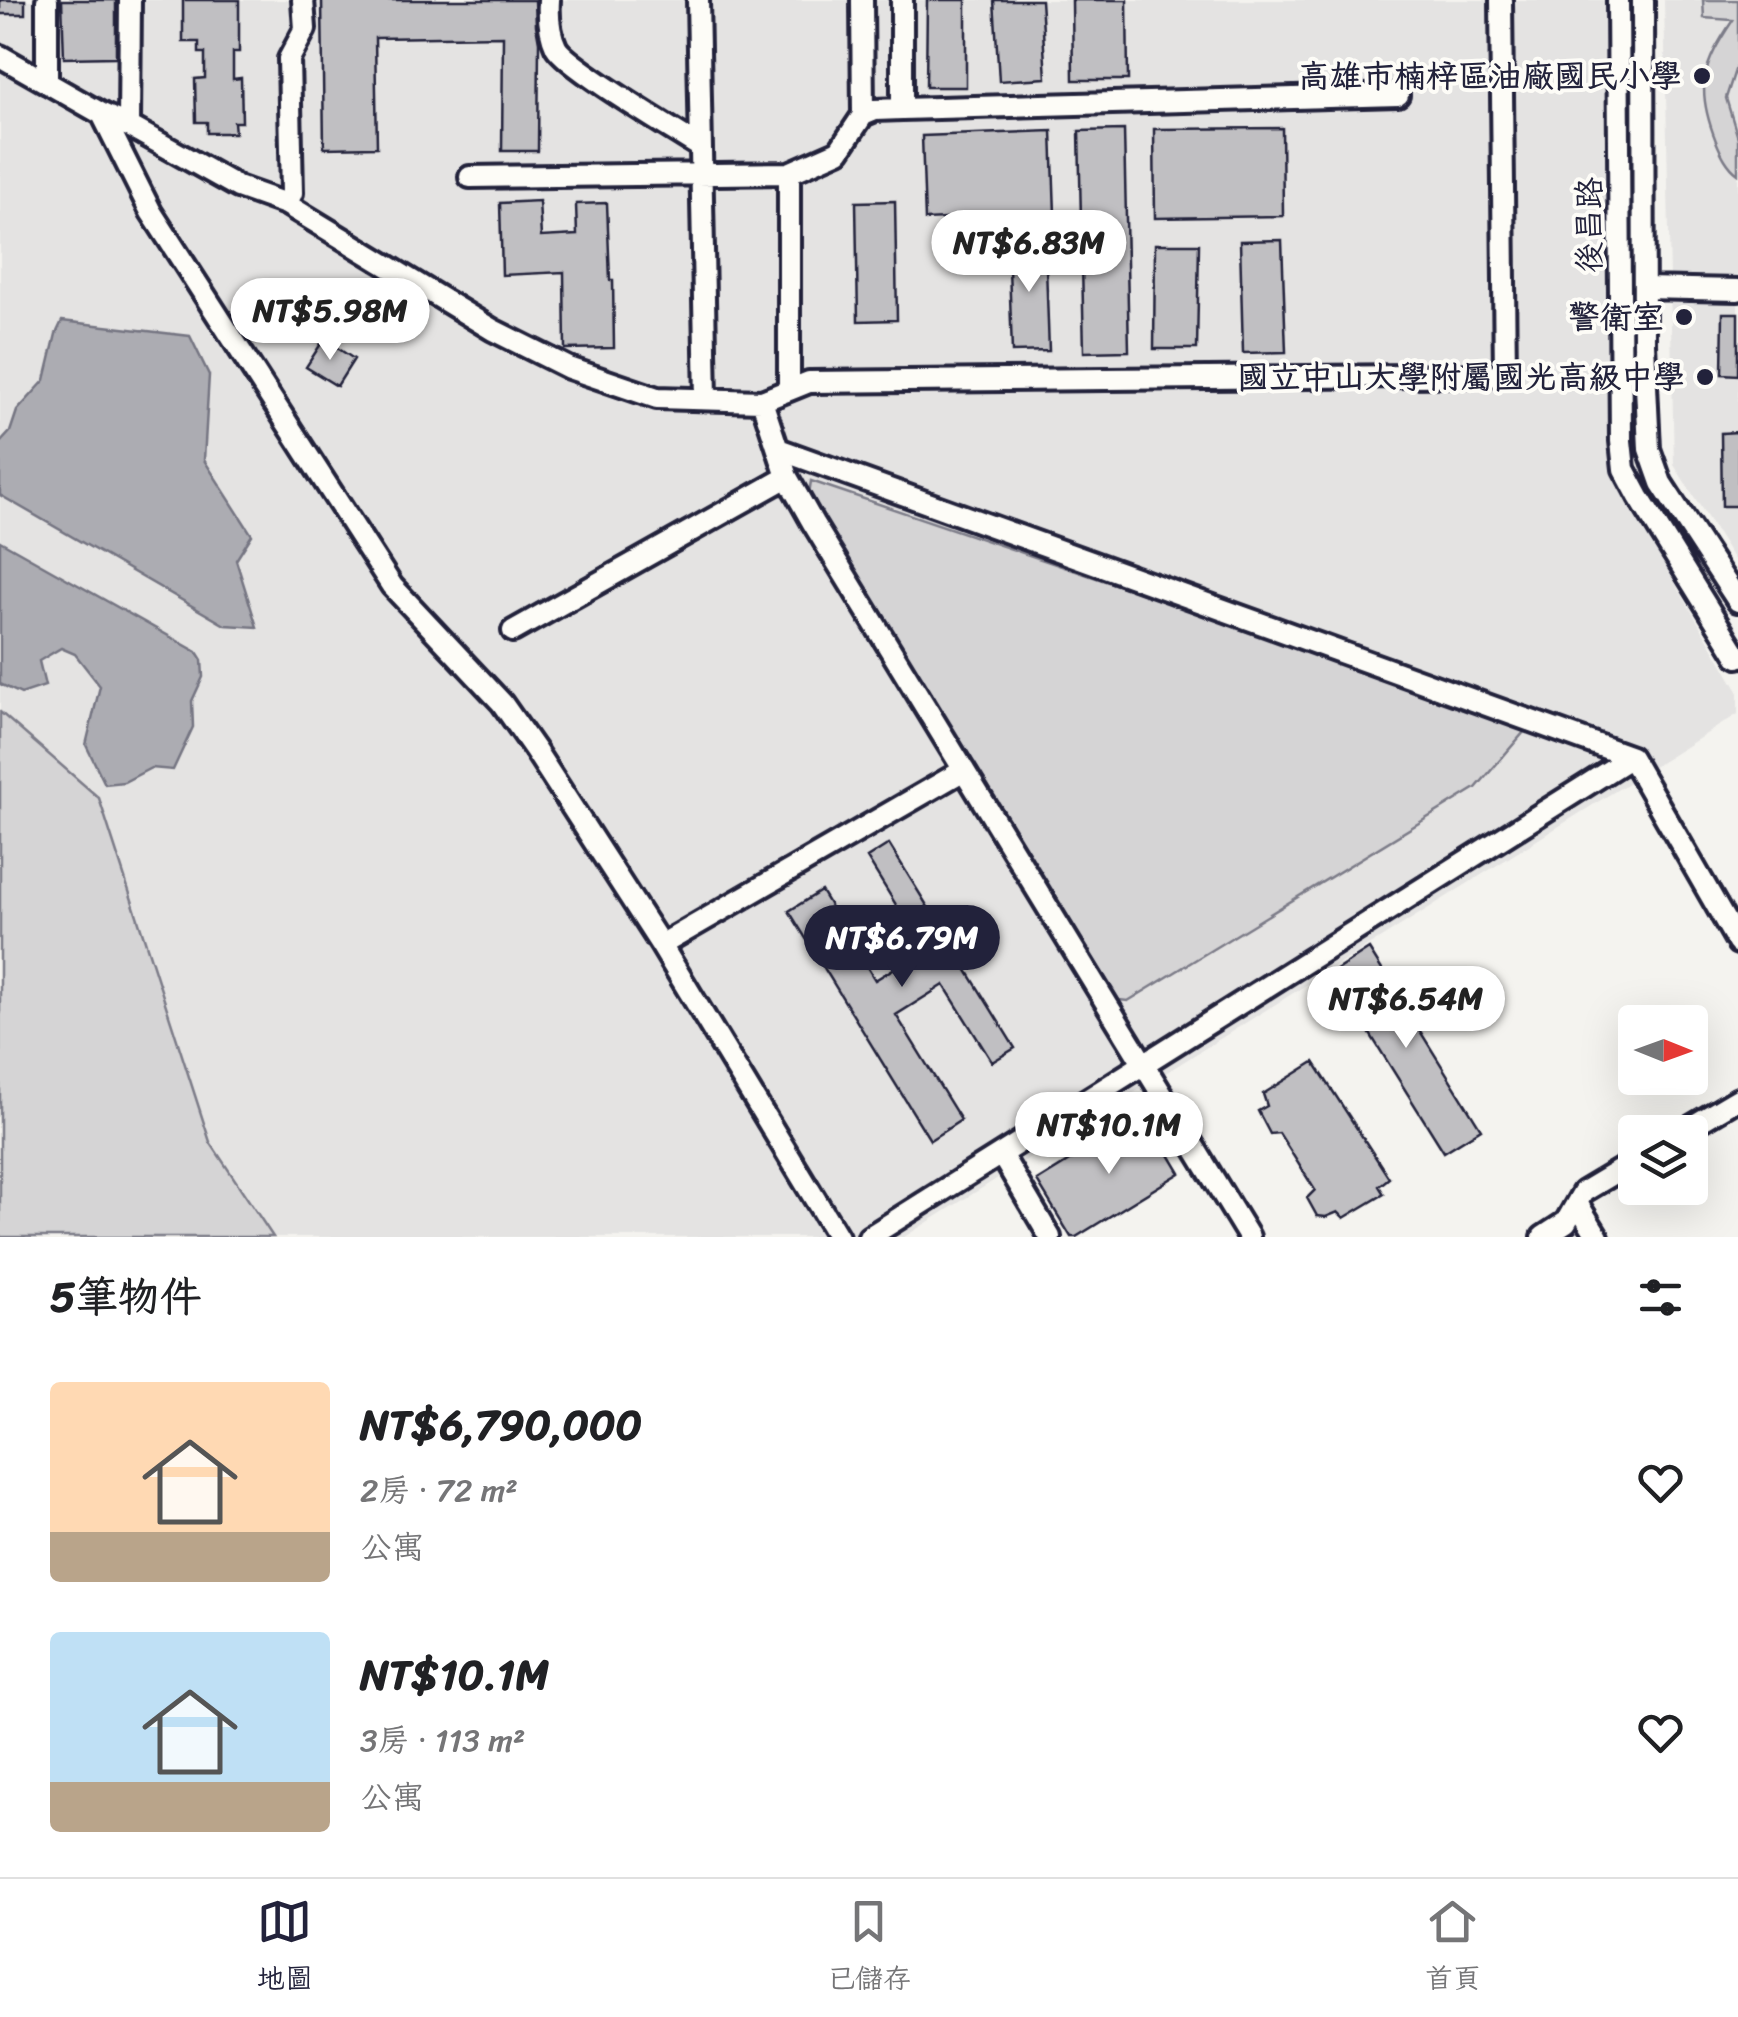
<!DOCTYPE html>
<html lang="zh-TW">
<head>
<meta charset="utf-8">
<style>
  body { margin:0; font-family:Sriracha,"LXGW WenKai TC",sans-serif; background:#f6f6f6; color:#202124; height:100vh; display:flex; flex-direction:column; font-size:38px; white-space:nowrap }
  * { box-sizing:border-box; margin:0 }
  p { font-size:32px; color:#757577 }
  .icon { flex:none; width:55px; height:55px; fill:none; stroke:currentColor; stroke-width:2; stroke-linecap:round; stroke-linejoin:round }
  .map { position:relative; height:1237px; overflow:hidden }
  .details { display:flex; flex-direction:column; background:#fff; flex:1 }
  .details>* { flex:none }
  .needle { width:65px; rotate:91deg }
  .tools { position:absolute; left:1618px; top:1005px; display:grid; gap:20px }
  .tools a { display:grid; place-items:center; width:90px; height:90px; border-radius:10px; background:#fff; box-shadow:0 10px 40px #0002; font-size:50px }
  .price { position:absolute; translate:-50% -85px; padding:0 22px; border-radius:35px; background:#fff; color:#222; font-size:32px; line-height:65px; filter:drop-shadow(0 2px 5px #0008) }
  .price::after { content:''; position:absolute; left:50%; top:60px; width:30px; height:22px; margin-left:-15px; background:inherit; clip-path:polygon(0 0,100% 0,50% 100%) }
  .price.active { background:#22223b; color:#fff }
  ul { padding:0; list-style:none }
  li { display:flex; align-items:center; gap:30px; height:250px; padding:0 50px }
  li span { display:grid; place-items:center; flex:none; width:280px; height:200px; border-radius:10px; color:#555 }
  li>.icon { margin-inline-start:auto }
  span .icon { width:120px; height:120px; fill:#fffc; stroke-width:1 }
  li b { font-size:42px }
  h2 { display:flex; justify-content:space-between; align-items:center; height:120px; padding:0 50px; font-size:42px }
  .tabs { display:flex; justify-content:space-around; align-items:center; height:140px; border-top:2px solid #e0e0e0; background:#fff; font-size:28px; color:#757577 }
  .tabs a { display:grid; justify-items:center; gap:5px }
  .tabs .active { color:#22223b }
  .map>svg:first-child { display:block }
  .built { fill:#e4e3e2 }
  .green { fill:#d5d4d5; stroke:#7c7b88; stroke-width:2.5 }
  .water { fill:#acacb2; stroke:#757582; stroke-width:2.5 }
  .building { fill:#c0bfc2; stroke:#22223b; stroke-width:2.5 }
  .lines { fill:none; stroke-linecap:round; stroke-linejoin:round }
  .minor-casing { stroke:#22223b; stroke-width:28 }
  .minor { stroke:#fdfcf7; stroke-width:20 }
  .poi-dot { fill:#22223b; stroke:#fdfcf7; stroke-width:4 }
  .labels { text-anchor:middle; stroke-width:8; stroke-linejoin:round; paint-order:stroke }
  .poi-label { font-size:32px; font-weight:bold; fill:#22223b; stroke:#fdfcf7; text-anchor:end }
  .street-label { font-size:32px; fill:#22223b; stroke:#fdfcf7 }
</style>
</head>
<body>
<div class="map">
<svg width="1738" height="1237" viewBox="0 0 1738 1237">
  <rect width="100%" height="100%" fill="#f4f3ef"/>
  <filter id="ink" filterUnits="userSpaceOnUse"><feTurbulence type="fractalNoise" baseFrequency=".01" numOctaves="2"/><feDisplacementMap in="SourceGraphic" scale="20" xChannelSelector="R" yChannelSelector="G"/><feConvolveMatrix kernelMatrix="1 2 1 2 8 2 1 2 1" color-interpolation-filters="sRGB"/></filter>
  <g filter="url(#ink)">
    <!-- built -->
    <path class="built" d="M 0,0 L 1604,0 L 1611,473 L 1738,691 L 1738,714 L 904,1237 L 273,1237 L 210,1142 L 99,798 L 0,712 Z
      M 1664,0 L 1738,0 L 1738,566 L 1674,465 Z"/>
    <!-- green -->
    <path class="green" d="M 1703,0 L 1738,0 L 1738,61 L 1726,98 L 1738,138 L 1738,174 C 1727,166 1721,153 1716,141 C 1695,88 1702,66 1733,20 L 1704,18 Z
      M 811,481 L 1530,725 L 1476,788 L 1128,1001 L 1119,1000 L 809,494 Z
      M 0,712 L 99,798 L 210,1142 L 273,1237 L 0,1237 Z"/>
    <!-- water -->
    <path class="water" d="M 62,321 L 190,336 L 209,375 L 204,460 L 252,535 L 236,560 L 257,627 L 225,625 L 0,495 L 0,443 L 10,432 L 17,411 L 45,380 L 56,334 Z
      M 0,541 L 197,652 L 202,660 L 203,677 L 192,701 L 193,727 L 173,770 L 151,768 L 124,782 L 105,784 L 86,745 L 100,686 L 75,654 L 61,648 L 39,661 L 45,686 L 21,694 L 0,684 Z"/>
    <!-- building -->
    <path class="building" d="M 0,0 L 25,0 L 25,14 L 0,14 Z
      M 62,0 L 116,0 L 116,57 L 64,58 Z
      M 183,0 L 239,0 L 239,52 L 233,52 L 233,79 L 241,78 L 242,122 L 234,122 L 235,133 L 207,133 L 207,122 L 196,122 L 195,79 L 205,78 L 205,53 L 199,53 L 199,42 L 183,42 Z
      M 322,0 L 535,0 L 536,25 L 539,42 L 538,151 L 502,151 L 503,36 L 375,38 L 377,147 L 324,148 Z
      M 927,0 L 966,0 L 966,87 L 926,87 Z
      M 994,0 L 1041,0 L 1046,78 L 999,81 Z
      M 1072,0 L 1127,0 L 1128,80 L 1073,80 Z
      M 1282,128 L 1283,216 L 1155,218 L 1154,129 Z
      M 1124,130 L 1129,351 L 1084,352 L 1079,131 Z
      M 1052,131 L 1055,214 L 925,220 L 922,136 Z
      M 539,201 L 541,237 L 577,235 L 576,204 L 607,203 L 610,280 L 613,280 L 614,348 L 565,349 L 564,272 L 502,275 L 500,203 Z
      M 895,201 L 897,320 L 858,321 L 856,202 Z
      M 1045,238 L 1049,351 L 1012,352 L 1008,239 Z
      M 1282,240 L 1286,352 L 1243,353 L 1240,241 Z
      M 1155,244 L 1199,244 L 1197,349 L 1154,349 Z
      M 1723,313 L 1738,313 L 1738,375 L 1722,374 Z
      M 324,339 L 354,359 L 337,386 L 306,367 Z
      M 1738,432 L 1738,506 L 1722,506 L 1721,433 Z
      M 889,844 L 1015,1048 L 992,1062 L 944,985 L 896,1015 L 961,1120 L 930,1140 L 789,911 L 821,891 L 875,980 L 924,950 L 867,858 Z
      M 1369,949 L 1481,1129 L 1444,1152 L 1332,973 Z
      M 1314,1062 L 1389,1178 L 1379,1186 L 1384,1194 L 1344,1218 L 1338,1212 L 1326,1217 L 1317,1216 L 1307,1198 L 1315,1190 L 1279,1133 L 1270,1134 L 1258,1111 L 1267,1106 L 1263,1094 Z
      M 1145,1114 L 1180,1173 L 1076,1237 L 1071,1237 L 1037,1181 Z"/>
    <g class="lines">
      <!-- minor casing -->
      <g class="minor-casing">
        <path id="minor" d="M 47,0 L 47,83
          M 549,0 C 548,16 549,32 556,47 C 567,67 674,130 700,147
          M 698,0 L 706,399
          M 902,0 L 902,109 L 1398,95
          M 1618,0 L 1621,441 L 1624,469 L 1639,497 L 1738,657
          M 1643,0 L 1644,344 L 1649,449 L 1661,483 L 1738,601
          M 0,56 L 102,114 L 129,126 L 238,187 L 286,204 L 493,330 L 569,368 L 657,398 L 762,401 L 809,382 L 1505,375 L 1501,0
          M 102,114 L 151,212 L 392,586 L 502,703 L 535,750 L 661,945 L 838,1237
          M 863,115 L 875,110 L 902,109
          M 129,126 L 130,0
          M 470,177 L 789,173
          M 286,204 L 292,193 L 289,59 L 305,29 L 303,0
          M 1644,288 L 1738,290
          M 789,389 L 789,173 L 839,151 L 863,115 L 862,0
          M 762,401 L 787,477 L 813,523 L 1249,1237
          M 778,449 L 1631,757 L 1738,943
          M 513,631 L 787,477
          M 661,945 L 964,770
          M 1682,1132 L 1738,1099
          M 1001,1154 L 1050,1237
          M 1577,1203 L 1598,1237
          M 869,1237 L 1631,757
          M 1543,1237 L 1566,1222 L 1583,1192 L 1635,1161"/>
      </g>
      <!-- minor -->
      <use href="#minor" class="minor"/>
    </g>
  </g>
  <!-- markers -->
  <g class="poi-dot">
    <circle cx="1702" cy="76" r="10"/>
    <circle cx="1684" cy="317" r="10"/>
    <circle cx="1705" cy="377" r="10"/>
  </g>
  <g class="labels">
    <!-- poi labels -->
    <g class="poi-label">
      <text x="1682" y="87">高雄市楠梓區油廠國民小學</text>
      <text x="1664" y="328">警衛室</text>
      <text x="1685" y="388">國立中山大學附屬國光高級中學</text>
    </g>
    <!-- street labels -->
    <g class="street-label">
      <text transform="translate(1589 225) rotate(-90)" y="11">後昌路</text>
    </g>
  </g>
</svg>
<div class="tools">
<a><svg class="needle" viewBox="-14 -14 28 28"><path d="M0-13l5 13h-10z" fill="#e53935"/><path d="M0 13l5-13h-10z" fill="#757577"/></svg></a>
<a><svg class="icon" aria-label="layers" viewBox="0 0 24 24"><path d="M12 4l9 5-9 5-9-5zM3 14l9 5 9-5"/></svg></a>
</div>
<b class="price" style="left:1029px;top:295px">NT$6.83M</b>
<b class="price" style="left:330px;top:363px">NT$5.98M</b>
<b class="price active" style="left:902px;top:990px">NT$6.79M</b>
<b class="price" style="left:1406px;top:1051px">NT$6.54M</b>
<b class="price" style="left:1109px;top:1177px">NT$10.1M</b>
</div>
<section class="details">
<h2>5筆物件<svg class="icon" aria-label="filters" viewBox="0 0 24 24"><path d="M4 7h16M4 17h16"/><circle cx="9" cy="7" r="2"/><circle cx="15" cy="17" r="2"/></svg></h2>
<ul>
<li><span style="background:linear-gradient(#ffd9b3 75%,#b9a48a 0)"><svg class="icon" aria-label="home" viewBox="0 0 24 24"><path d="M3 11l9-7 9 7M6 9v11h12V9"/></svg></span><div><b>NT$6,790,000</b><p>2房 · 72 m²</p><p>公寓</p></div><svg class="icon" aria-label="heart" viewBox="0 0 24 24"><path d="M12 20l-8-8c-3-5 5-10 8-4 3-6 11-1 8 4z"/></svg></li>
<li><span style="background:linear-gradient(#bfe0f5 75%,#b9a48a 0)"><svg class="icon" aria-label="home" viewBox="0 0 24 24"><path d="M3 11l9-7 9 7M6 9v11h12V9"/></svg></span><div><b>NT$10.1M</b><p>3房 · 113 m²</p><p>公寓</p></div><svg class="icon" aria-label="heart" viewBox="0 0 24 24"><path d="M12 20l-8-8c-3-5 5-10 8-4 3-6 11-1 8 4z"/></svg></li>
</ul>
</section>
<nav class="tabs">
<a class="active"><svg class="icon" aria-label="map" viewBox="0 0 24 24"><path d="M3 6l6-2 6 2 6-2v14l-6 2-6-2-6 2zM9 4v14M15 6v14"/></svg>地圖</a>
<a><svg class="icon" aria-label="saved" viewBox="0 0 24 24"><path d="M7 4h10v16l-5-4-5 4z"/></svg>已儲存</a>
<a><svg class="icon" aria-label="home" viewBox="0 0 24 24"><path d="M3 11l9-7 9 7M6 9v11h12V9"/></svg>首頁</a>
</nav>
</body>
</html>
